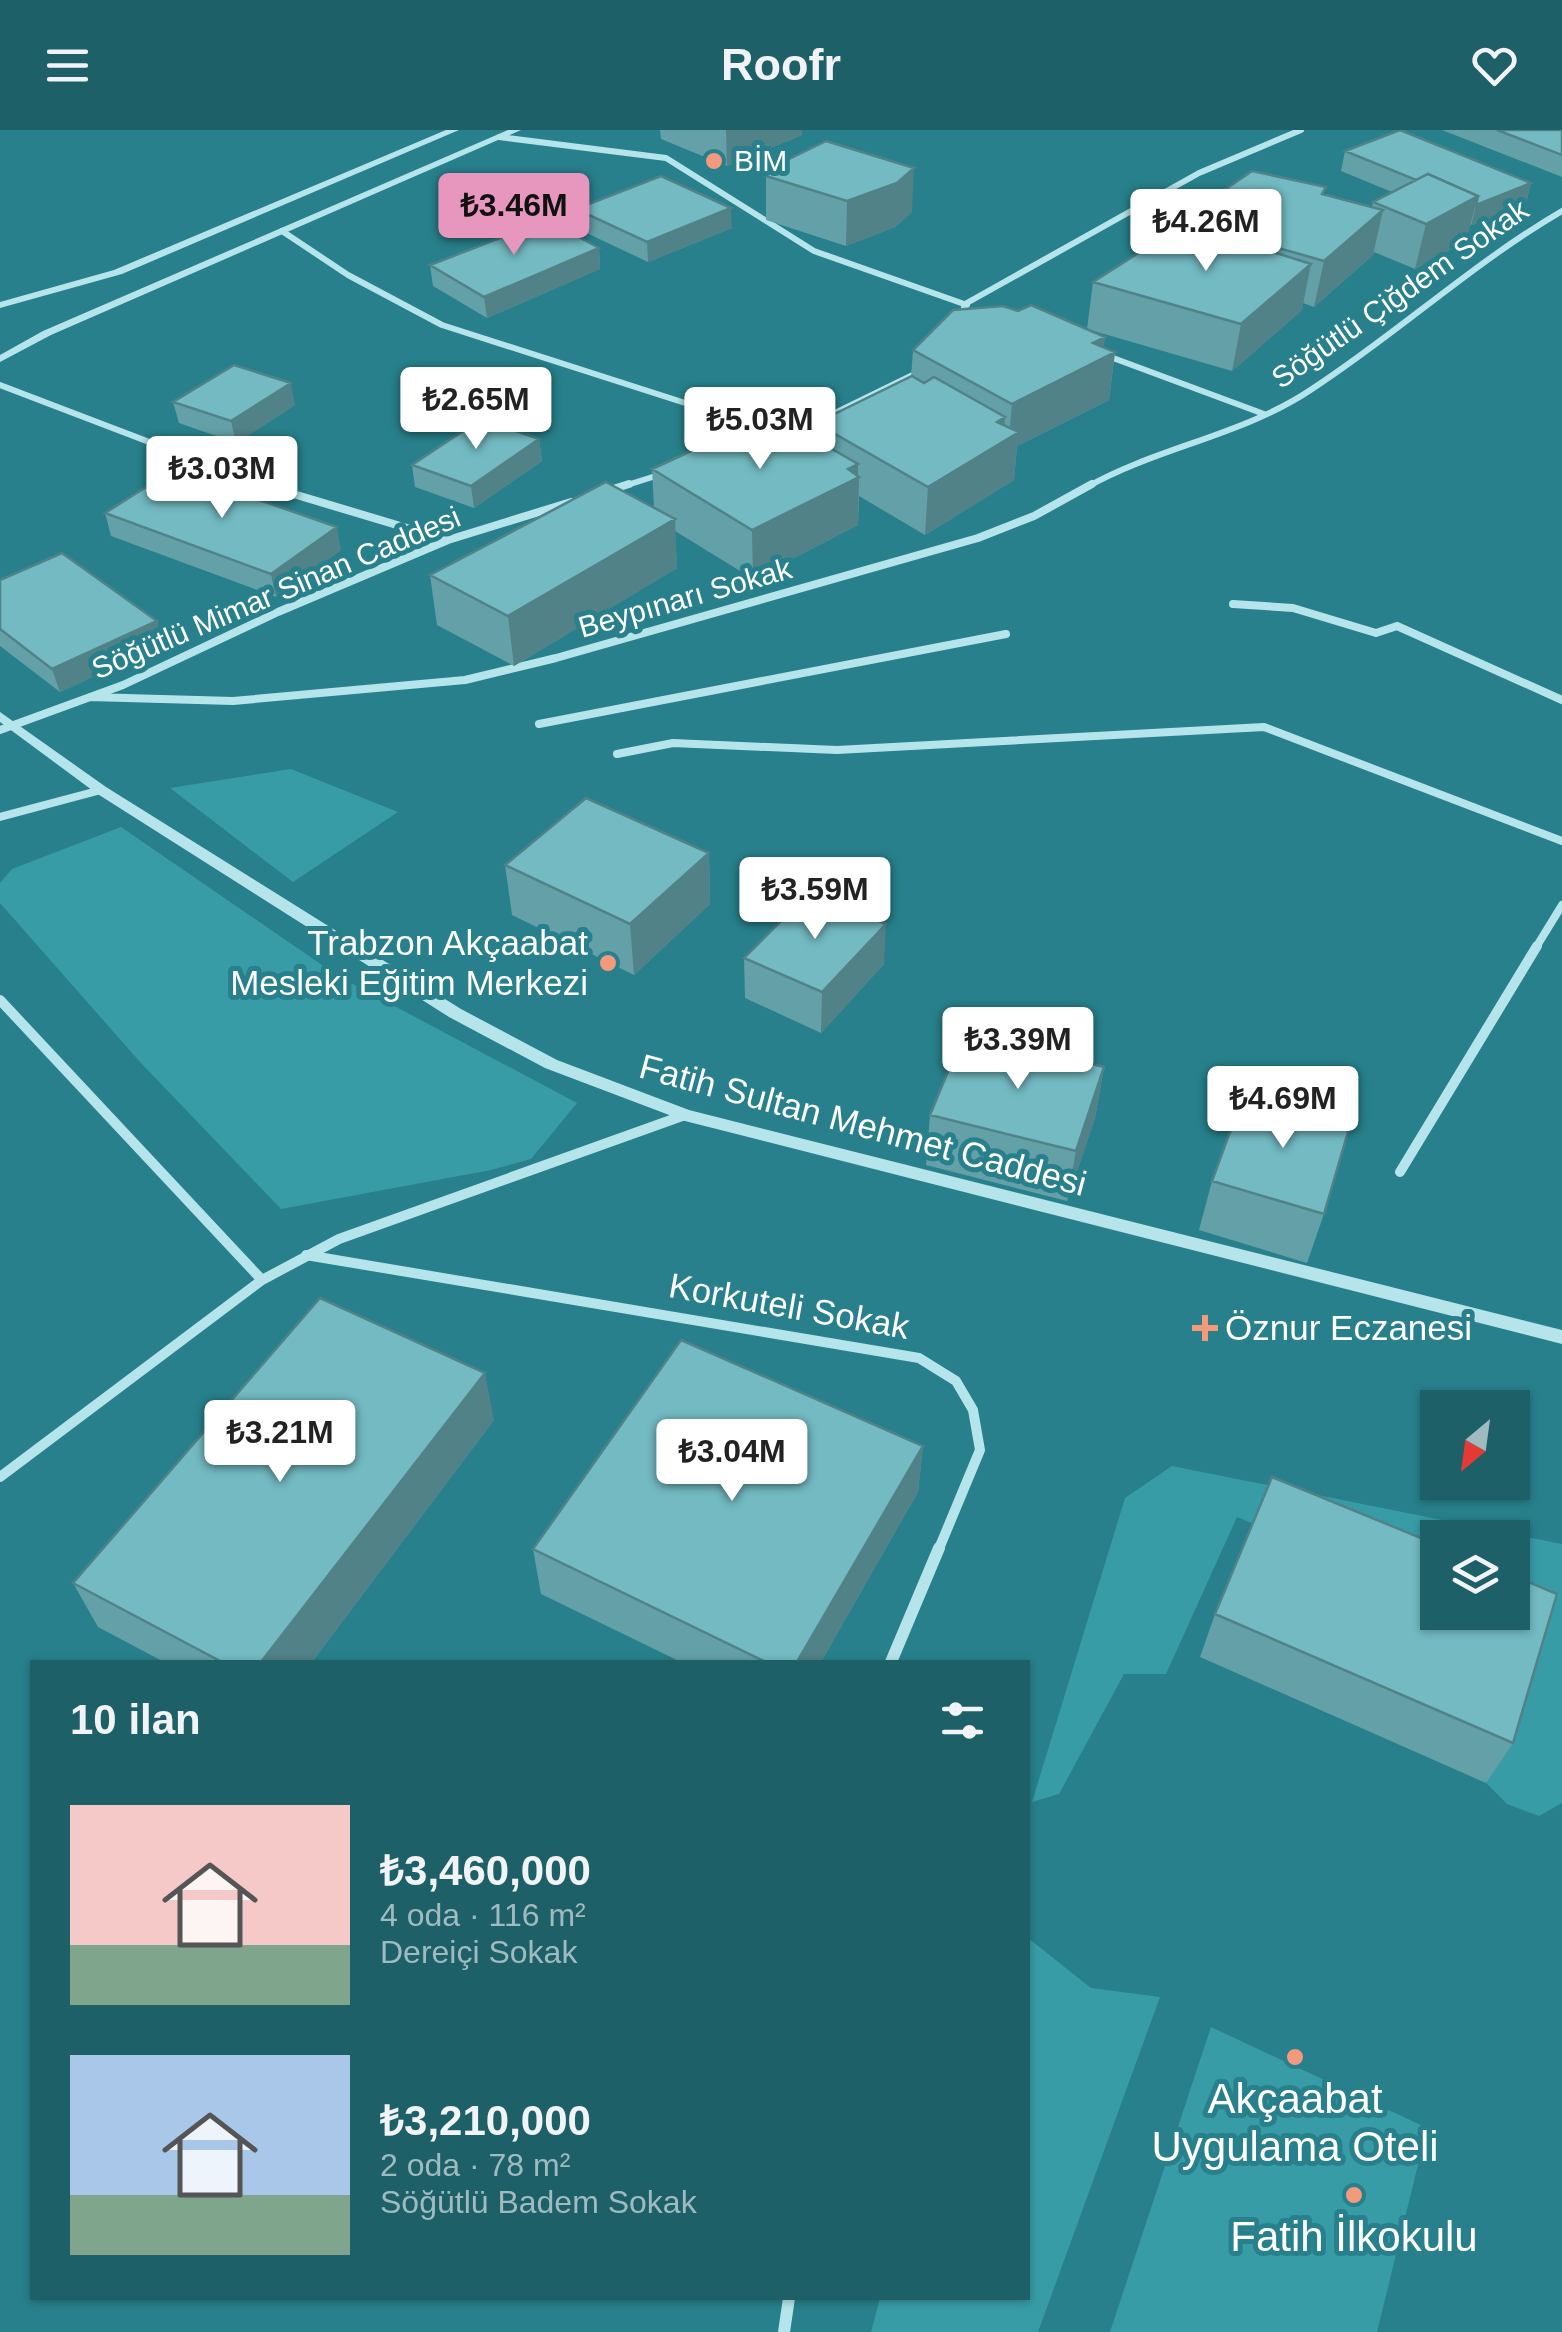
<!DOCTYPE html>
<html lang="tr">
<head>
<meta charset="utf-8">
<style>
  body { margin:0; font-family:Arial,sans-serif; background:#25666e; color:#f1f3f6; height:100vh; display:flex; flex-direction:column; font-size:38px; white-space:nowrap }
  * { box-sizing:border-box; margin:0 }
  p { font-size:32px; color:#a0bbc0 }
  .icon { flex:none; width:55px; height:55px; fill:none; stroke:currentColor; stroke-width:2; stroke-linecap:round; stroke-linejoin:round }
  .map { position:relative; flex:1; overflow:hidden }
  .side { position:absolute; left:30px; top:1530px; width:1000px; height:640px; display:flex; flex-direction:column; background:#1d6068; border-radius:0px; box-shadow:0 2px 8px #0004 }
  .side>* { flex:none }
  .needle { width:65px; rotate:209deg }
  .buttons { position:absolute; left:1420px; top:1260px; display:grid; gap:20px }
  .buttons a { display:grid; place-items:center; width:110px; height:110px; border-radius:0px; background:#1d6068; box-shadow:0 2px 8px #0004; font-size:50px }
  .price { position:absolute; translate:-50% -85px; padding:0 22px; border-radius:10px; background:#fff; color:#222; font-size:32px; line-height:65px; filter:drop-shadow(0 2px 5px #0008) }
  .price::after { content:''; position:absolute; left:50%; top:60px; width:30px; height:22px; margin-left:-15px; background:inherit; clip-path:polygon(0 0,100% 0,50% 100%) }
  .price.selected { background:#e797bd; color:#111 }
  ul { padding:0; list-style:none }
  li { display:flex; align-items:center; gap:30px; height:250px; padding:0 40px }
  li span { display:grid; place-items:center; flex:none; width:280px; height:200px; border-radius:0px; color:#555 }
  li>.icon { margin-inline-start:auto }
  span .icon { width:120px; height:120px; fill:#fffc; stroke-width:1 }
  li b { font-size:42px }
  h2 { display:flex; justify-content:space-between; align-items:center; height:120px; padding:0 40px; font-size:42px }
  header { display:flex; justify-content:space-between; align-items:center; height:130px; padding:0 40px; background:#1d6068; font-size:45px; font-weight:600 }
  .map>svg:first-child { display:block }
  .green { fill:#389ca6 }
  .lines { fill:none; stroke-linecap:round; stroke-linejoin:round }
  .minor-far3 { stroke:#b5e5ea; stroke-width:6 }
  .minor-far2 { stroke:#b5e5ea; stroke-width:8 }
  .minor-far1 { stroke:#b5e5ea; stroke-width:10 }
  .minor { stroke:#b5e5ea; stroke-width:12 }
  .tertiary { fill:#b5e5ea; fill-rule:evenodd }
  .wall { fill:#63a0a7 }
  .shaded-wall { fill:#508288 }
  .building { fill:#73bac2; stroke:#508288; stroke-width:2.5 }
  .poi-dot { fill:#f29a7b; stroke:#27808b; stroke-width:4 }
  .labels { text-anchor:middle; stroke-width:10; stroke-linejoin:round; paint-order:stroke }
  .far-poi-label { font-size:30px; fill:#fff; stroke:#27808b; text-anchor:start }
  .far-street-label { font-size:30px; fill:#fff; stroke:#27808b }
  .poi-label { font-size:35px; fill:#fff; stroke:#27808b; text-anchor:end }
  .street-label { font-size:35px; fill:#fff; stroke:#27808b }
  .near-poi-label { font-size:42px; fill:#fff; stroke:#27808b }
</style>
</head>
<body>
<header><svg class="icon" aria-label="menu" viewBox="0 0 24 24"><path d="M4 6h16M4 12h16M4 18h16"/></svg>Roofr<svg class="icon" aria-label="heart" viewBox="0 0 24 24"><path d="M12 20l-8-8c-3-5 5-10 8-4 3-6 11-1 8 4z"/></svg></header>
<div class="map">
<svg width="1562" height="2202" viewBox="0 0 1562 2202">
  <rect width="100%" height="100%" fill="#27808b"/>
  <!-- green -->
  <path class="green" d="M 291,639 L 398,682 L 293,752 L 170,658 Z
    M 121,697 L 338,846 L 577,973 L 531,1029 L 491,1040 L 281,1079 L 140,932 L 0,773 L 0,753 L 12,739 Z
    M 1172,1336 L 1562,1414 L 1562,1673 L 1539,1686 L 1507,1674 L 1486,1653 L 1530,1508 L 1512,1482 L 1512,1408 L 1438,1408 L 1437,1469 L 1237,1387 L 1166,1544 L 1124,1544 L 1059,1664 L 1032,1672 L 1125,1368 Z
    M 1028,1808 L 1091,1858 L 1160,1867 L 1038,2202 L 871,2202 L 880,2168 L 1028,2168 Z
    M 1211,1897 L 1427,1998 L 1377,2202 L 1110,2202 Z"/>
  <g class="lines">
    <!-- minor-far3 -->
    <path class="minor-far3" d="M 499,7 L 666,28 L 814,121 L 967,175
      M 282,101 L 348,145 L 442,195 L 760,297
      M 961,188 L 965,174 L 1199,43 L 1301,0
      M 1105,225 L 1264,284
      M 0,255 L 267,357
      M 788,306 L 921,241
      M 621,357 L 662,344
      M 1087,357 C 1158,317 1244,305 1312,259 C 1398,203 1473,133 1562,81"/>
    <!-- minor-far2 -->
    <path class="minor-far2" d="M 260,354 L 447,410
      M 607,361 L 629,354
      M 1233,474 L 1293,478 L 1376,503 L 1397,496 L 1562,570
      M 90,567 L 233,571 L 465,550 L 556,528 L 978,408 L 1034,386 L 1092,354
      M 539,594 L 1006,504
      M 0,600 L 123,555 L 278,482 L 448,410 L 571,372
      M 617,624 L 673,613 L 837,620 L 1264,597 L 1562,711
      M 0,687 L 101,660
      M 1535,819 L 1562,775"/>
    <!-- minor-far1 -->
    <path class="minor-far1" d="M 0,870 L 262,1150
      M 1400,1042 L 1537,816
      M 306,1125 L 919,1228 L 956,1251 L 973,1280 L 980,1320 L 938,1421
      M 0,1347 L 262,1150 L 339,1109 L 685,985"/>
    <!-- minor -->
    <path class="minor" d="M 891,1532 L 939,1418
      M 784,2202 L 789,2168"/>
    <!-- tertiary -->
    <path class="tertiary" d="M 446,0 L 459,0 L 122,144 L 0,178 L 0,172 L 114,140 Z
      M 508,0 L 521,0 L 51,205 L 0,232 L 0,225 L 43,201 Z
      M 0,582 L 106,657 L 461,879 L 557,930 L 689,980 L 1562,1200 L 1562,1214 L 685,991 L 545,938 L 449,887 L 96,663 L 0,592 Z"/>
  </g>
  <!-- wall -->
  <path class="wall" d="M 660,0 L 802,0 L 802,5 L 727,36 L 661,9 Z
    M 1442,0 L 1562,0 L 1562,47 Z
    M 1345,21 L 1531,53 L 1526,73 L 1470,95 L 1466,111 L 1415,139 L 1374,122 L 1373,125 L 1314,177 L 1303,173 L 1302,180 L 1232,241 L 1087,199 L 1093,152 L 1180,96 L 1181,90 L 1325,65 L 1372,77 L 1373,72 L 1392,62 L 1341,41 Z
    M 766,46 L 912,82 L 895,97 L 846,116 L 766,90 Z
    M 576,79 L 732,98 L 648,132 L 578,99 Z
    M 599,118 L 600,139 L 487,188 L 433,156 L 430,135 Z
    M 1105,207 L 1103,217 L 1115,222 L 1109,270 L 1017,316 L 1014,350 L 925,405 L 859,366 L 858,395 L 753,449 L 675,401 L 677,438 L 514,536 L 437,495 L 430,445 L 654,378 L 652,339 L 777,300 L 816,310 L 816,293 L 911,247 L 913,220 Z
    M 173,272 L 295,275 L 236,313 L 179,293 Z
    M 539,309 L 542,331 L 474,378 L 415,357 L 412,335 Z
    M 105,383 L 341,420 L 276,467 L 111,406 Z
    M 0,450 L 157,491 L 164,514 L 60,562 L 0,516 Z
    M 709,723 L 710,774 L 634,845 L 512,785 L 505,735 Z
    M 744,828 L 884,834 L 821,903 L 745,868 Z
    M 1104,937 L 1095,988 L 1067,1071 L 926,1035 L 930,985 Z
    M 1212,1051 L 1324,1084 L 1307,1133 L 1199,1100 Z
    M 494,1290 L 312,1532 L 164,1532 L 98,1497 L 73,1453 Z
    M 923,1316 L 918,1362 L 821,1532 L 681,1532 L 541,1464 L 533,1419 Z
    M 1215,1484 L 1513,1613 L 1486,1653 L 1200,1527 Z"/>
  <!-- shaded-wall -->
  <path class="shaded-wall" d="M 726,0 L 802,0 L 802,5 L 727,36 Z
    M 914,38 L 912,82 L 895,97 L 846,116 L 847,71 Z
    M 1531,53 L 1526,73 L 1471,96 L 1476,75 Z
    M 1478,66 L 1466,111 L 1415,139 L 1426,94 Z
    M 731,78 L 732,98 L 648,132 L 647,112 Z
    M 1383,80 L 1373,125 L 1314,177 L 1324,131 Z
    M 599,118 L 600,139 L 487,188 L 484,167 Z
    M 1311,134 L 1302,180 L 1232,241 L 1241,194 Z
    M 1105,207 L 1102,229 L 1115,222 L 1109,270 L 1017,316 L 1014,350 L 925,405 L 928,357 L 997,292 L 1005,287 L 1003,312 L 1009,308 L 1012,274 L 1093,213 Z
    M 291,253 L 295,275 L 236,313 L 231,291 Z
    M 539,309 L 542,331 L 474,378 L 471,356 Z
    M 858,334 L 858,347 L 859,347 L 858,395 L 753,449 L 752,400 Z
    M 675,389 L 677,438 L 514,536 L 508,486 Z
    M 337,397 L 341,420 L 276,467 L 271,444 Z
    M 157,491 L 164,514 L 60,562 L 52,539 Z
    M 709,723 L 710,774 L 634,845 L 630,794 Z
    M 886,794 L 884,834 L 821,903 L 822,862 Z
    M 1104,937 L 1095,988 L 1067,1071 L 1076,1021 Z
    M 485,1243 L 494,1290 L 312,1532 L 261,1532 Z
    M 923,1316 L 918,1362 L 821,1532 L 797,1532 Z"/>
  <!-- building -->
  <path class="building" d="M 1400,0 L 1531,53 L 1476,75 L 1478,66 L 1428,44 L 1416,50 L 1345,21 Z
    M 1497,0 L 1562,0 L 1562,25 Z
    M 826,11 L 914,38 L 897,53 L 847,71 L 766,46 L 769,39 Z
    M 1252,41 L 1326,57 L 1322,64 L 1383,80 L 1324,131 L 1181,90 Z
    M 1428,44 L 1478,66 L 1426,94 L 1373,72 Z
    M 661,46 L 731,78 L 647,112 L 576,79 Z
    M 547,90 L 599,118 L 484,167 L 430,135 Z
    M 1184,94 L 1311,134 L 1241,194 L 1093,152 Z
    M 1031,175 L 1105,207 L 1093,213 L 1115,222 L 1012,274 L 913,220 L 953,180 L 1003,176 L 1018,181 Z
    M 234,235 L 291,253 L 231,291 L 173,272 Z
    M 912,246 L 924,253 L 934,247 L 1005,287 L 997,292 L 1019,302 L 928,357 L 816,293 Z
    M 481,289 L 539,309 L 471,356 L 412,335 Z
    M 759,290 L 777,300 L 788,294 L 858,334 L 848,339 L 859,347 L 752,400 L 652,339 Z
    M 173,340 L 337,397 L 271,444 L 105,383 Z
    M 606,352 L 675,389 L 508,486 L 430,445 Z
    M 62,423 L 157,491 L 52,539 L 0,499 L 0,450 Z
    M 586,668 L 709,723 L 630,794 L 505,735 Z
    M 810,762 L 886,794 L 822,862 L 744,828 Z
    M 964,903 L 1104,937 L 1076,1021 L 930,985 Z
    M 1246,958 L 1352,988 L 1324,1084 L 1212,1051 Z
    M 320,1168 L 485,1243 L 261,1532 L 222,1532 L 73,1453 Z
    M 681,1210 L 923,1316 L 797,1532 L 766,1532 L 533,1419 Z
    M 1272,1347 L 1438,1415 L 1438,1482 L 1512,1482 L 1512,1445 L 1557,1464 L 1513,1613 L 1215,1484 Z"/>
  <!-- markers -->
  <g class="poi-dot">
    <circle cx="714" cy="31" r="10"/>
    <circle cx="608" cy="833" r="10"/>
    <path d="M1200 1183h10v10h10v10h-10v10h-10v-10h-10v-10h10z"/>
    <circle cx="1295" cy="1927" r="10"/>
    <circle cx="1354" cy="2065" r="10"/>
  </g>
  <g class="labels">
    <!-- far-poi labels -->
    <g class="far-poi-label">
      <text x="734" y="41">BİM</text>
    </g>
    <!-- far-street labels -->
    <g class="far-street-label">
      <text transform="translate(1400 164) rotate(-35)" y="10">Söğütlü Çiğdem Sokak</text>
      <text transform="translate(276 463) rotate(-23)" y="10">Söğütlü Mimar Sinan Caddesi</text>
      <text transform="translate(685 468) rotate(-16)" y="10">Beypınarı Sokak</text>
    </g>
    <!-- poi labels -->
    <g class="poi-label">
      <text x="588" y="825">Trabzon Akçaabat<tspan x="588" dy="40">Mesleki Eğitim Merkezi</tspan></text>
      <text x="1225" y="1210" text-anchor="start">Öznur Eczanesi</text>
    </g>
    <!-- street labels -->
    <g class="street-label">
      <text transform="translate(863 995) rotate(15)" y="12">Fatih Sultan Mehmet Caddesi</text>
      <text transform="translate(789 1176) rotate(10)" y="12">Korkuteli Sokak</text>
    </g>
    <!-- near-poi labels -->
    <g class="near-poi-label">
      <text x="1295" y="1983">Akçaabat<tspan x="1295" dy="48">Uygulama Oteli</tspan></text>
      <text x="1354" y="2121">Fatih İlkokulu</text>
    </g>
  </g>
</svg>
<div class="buttons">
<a><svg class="needle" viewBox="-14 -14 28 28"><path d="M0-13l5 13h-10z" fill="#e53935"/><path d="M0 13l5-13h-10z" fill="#a0bbc0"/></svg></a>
<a><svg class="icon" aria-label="layers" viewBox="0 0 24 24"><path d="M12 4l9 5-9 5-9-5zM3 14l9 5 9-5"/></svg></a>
</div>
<b class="price selected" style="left:514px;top:128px">₺3.46M</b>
<b class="price" style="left:1206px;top:144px">₺4.26M</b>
<b class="price" style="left:476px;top:322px">₺2.65M</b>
<b class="price" style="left:760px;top:342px">₺5.03M</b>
<b class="price" style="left:222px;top:391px">₺3.03M</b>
<b class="price" style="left:815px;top:812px">₺3.59M</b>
<b class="price" style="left:1018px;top:962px">₺3.39M</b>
<b class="price" style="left:1283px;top:1021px">₺4.69M</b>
<b class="price" style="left:280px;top:1355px">₺3.21M</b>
<b class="price" style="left:732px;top:1374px">₺3.04M</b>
<section class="side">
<h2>10 ilan<svg class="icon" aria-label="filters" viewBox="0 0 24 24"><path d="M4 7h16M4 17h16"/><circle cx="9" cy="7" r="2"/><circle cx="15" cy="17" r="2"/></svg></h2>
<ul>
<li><span style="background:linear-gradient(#f6c9c9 70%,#7fa58c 0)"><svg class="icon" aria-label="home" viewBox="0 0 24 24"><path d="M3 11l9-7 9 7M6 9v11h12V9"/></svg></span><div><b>₺3,460,000</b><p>4 oda · 116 m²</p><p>Dereiçi Sokak</p></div></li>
<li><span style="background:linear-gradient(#a9c7e8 70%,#7fa58c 0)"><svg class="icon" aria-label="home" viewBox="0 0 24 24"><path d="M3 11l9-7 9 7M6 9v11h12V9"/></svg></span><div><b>₺3,210,000</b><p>2 oda · 78 m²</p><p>Söğütlü Badem Sokak</p></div></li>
</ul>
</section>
</div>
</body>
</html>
